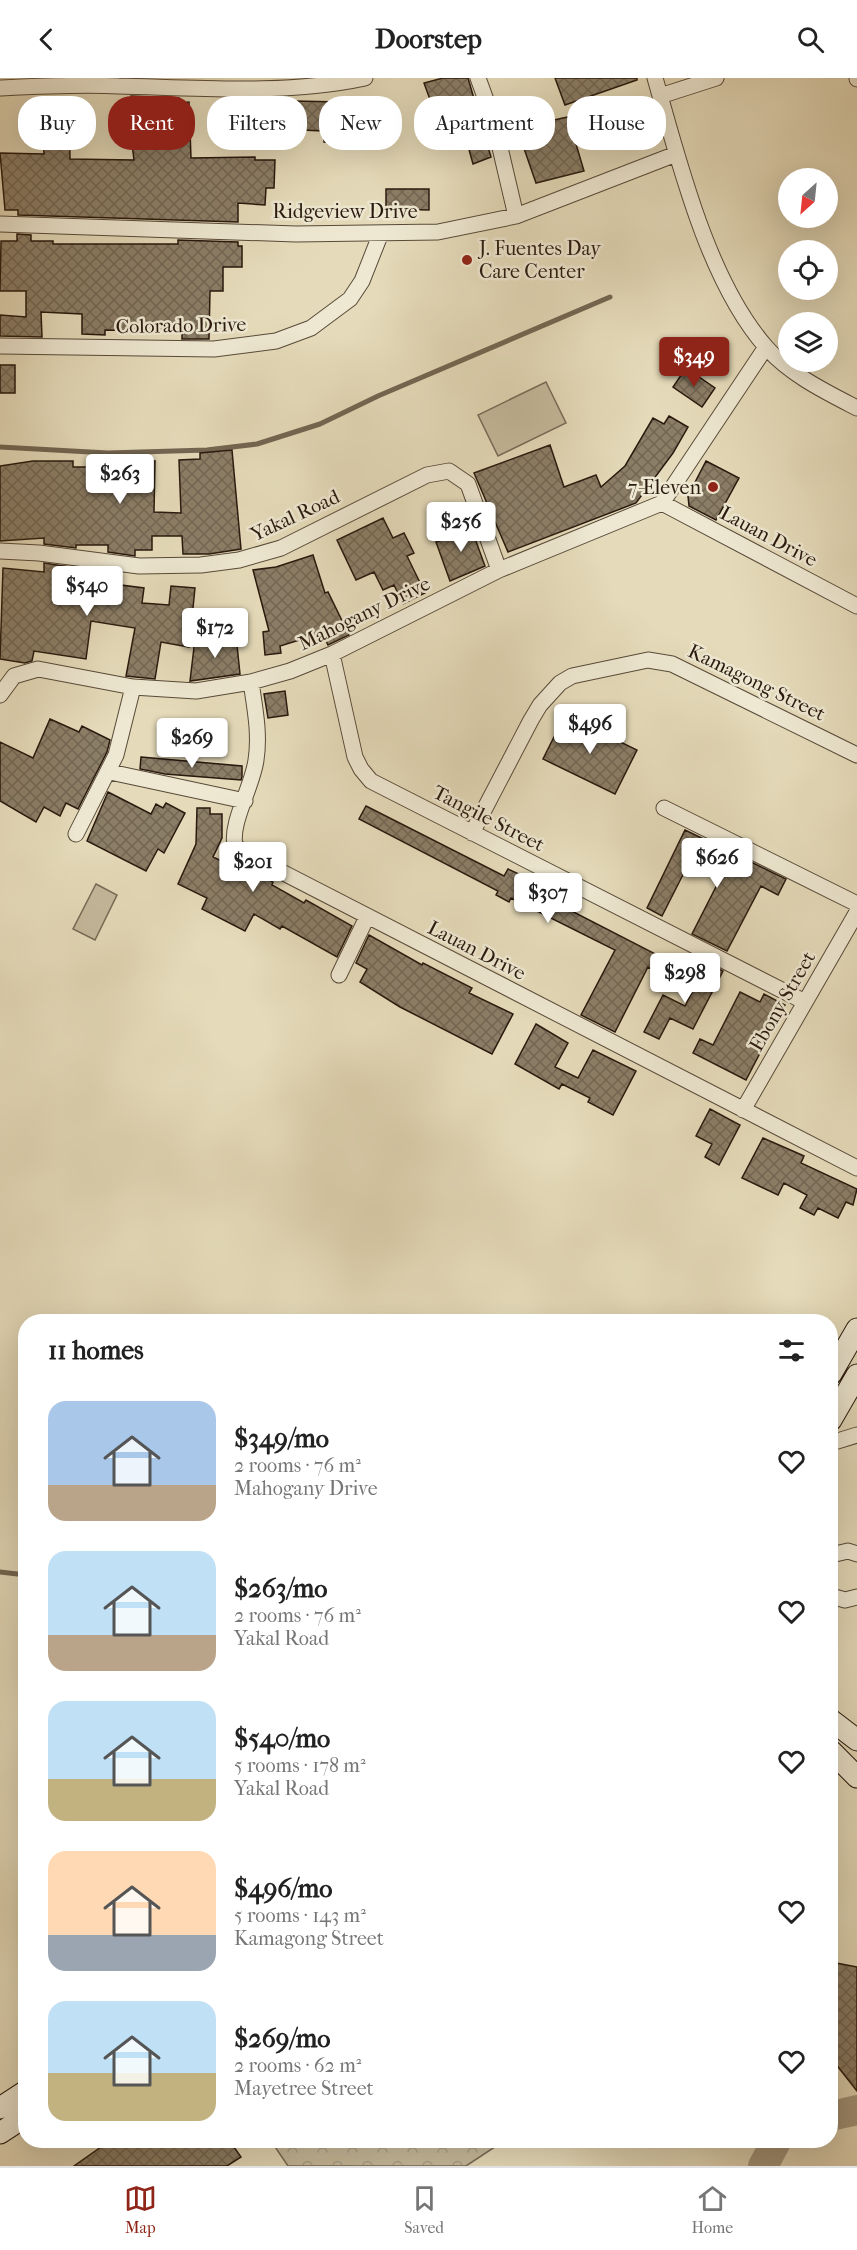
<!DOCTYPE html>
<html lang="en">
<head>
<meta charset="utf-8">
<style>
  body { margin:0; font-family:"IM FELL French Canon",serif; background:#f6f6f6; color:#222; height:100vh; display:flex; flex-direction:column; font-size:22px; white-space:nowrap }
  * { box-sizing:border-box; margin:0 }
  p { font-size:20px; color:#767676 }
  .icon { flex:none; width:33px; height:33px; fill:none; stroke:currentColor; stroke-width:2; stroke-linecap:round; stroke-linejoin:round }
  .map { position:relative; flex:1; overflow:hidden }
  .side { position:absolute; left:18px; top:1236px; width:820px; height:834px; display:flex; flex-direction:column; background:#fff; border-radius:24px; box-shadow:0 6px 24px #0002 }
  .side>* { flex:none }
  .guide { position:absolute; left:18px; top:18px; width:822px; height:54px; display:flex; gap:12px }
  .needle { width:39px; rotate:207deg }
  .fabs { position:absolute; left:778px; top:90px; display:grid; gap:12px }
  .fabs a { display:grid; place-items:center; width:60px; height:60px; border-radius:50%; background:#fff; box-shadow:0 6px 24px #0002; font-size:30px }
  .price { position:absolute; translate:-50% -51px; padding:0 14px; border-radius:6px; background:#fff; color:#222; font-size:20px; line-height:39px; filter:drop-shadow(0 2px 3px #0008) }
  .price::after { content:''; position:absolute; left:50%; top:36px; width:18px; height:14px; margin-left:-9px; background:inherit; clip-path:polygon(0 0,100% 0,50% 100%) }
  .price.selected { background:#8f2418; color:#fff }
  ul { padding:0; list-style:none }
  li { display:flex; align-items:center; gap:18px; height:150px; padding:0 30px }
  li span { display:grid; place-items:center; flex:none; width:168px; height:120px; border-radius:18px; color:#555 }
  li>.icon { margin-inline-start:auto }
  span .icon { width:72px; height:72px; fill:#fffc; stroke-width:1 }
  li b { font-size:26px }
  h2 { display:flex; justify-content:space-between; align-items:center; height:72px; padding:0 30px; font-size:26px }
  .tag { padding:0 21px; border-radius:24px; background:#fff; box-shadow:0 6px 24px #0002; font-size:21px; line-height:54px }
  .tag.selected { background:#8f2418; color:#fff }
  header { display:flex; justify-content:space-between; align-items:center; height:78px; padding:0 30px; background:#fff; font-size:27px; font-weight:800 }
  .tab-bar { display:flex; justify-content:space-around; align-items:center; height:84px; border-top:2px solid #e0e0e0; background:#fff; font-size:16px; color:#767676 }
  .tab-bar a { display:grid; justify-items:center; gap:3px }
  .tab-bar .selected { color:#8f2418 }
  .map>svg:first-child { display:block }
  .park { fill:url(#park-crowns); stroke:#776a56; stroke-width:1.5 }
  .garden { fill:#c5ba9d; stroke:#776a56; stroke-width:1.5 }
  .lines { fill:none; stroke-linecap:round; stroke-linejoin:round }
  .stream { stroke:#736652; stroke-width:5 }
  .river { stroke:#a59980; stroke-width:30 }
  .building { fill:url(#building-cross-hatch); stroke:#29190e; stroke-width:1.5 }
  .street-casing { stroke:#584a39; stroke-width:17 }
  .secondary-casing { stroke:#29190e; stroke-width:23 }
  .street { stroke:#eee8d2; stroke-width:15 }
  .secondary { stroke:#eee8d2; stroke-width:21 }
  .poi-dot { fill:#8f2418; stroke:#eee8d2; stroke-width:2 }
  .labels { text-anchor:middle; stroke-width:5; stroke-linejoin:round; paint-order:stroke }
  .street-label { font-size:20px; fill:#29190e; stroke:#eee8d2 }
  .poi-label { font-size:20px; fill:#29190e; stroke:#eee8d2; text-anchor:start }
</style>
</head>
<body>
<header><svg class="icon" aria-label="back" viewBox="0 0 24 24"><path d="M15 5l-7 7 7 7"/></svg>Doorstep<svg class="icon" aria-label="search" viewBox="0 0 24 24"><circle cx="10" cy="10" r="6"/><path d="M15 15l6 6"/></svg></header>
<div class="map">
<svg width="857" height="2088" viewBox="0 0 857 2088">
  <defs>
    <pattern id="park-crowns" width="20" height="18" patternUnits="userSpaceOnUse" patternTransform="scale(1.5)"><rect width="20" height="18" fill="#c5ba9d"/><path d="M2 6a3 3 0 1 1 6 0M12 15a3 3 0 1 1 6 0" fill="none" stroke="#a99f86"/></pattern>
    <pattern id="building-cross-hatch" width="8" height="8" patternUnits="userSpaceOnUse" patternTransform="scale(1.5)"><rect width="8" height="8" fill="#8b7e67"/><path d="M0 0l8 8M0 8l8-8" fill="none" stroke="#726653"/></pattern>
  </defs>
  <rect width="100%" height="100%" fill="#e5dbba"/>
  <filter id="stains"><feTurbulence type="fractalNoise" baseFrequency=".00333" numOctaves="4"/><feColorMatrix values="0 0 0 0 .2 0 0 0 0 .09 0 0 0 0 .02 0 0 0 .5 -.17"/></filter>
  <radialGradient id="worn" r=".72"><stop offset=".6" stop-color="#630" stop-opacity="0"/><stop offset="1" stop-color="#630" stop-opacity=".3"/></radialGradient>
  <!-- park -->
  <path class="park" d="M 271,2063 L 504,2063 L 466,2088 L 288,2088 Z"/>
  <!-- garden -->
  <path class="garden" d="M 546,304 L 566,345 L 498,378 L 478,337 Z
    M 96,806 L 117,817 L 95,862 L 73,851 Z"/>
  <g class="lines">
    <!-- stream -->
    <path class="stream" d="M 0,369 L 108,375 L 207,372 L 257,366 L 320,346 L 378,318 L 610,219
      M 0,1494 L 26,1497"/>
    <!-- river -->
    <path class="river" d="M 831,2038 L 857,2032
      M 763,2088 L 777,2062"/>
  </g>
  <!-- building -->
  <path class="building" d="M 443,0 L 468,0 L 491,79 L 473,86 L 460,39 L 433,46 L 427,29 L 432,27 L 424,5 Z
    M 555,0 L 637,0 L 637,2 L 565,27 Z
    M 131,18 L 179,20 L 179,25 L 189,24 L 191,80 L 255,79 L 255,82 L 275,82 L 274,110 L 266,110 L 265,127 L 238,125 L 238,144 L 18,137 L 18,132 L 5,132 L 0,75 L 44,76 L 42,30 L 69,29 L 70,81 L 134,82 L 130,49 Z
    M 293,23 L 341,24 L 341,66 L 324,64 L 324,53 L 279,51 L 278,33 L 293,32 Z
    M 568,39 L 584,93 L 536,105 L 517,50 Z
    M 386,111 L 429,111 L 429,132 L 386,131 Z
    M 17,156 L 31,157 L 31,163 L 53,163 L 53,166 L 178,166 L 178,162 L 238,164 L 238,168 L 242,168 L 242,189 L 223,189 L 223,213 L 210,213 L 209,261 L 182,261 L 182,254 L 105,252 L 105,257 L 82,256 L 82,236 L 41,234 L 42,259 L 0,258 L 0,237 L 26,239 L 26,213 L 0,213 L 1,163 L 17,163 Z
    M 0,287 L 15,287 L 15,315 L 0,315 Z
    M 686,290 L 715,310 L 702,329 L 673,309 Z
    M 669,338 L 688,349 L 673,375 L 636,425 L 508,474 L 474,395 L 550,367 L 564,409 L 596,397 L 601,409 L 625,388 L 653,340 L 664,346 Z
    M 232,372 L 241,471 L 209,476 L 183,476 L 182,458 L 152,458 L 152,472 L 135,472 L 135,478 L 108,474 L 108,467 L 76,467 L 76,470 L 44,466 L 44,460 L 0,463 L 0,388 L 33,383 L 73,383 L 73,389 L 110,389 L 110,379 L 155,383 L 154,434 L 181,435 L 179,382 L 200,381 L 200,375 Z
    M 706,383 L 739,400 L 716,442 L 689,428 L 688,418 Z
    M 383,440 L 393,460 L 404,455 L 414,475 L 407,478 L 425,515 L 403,526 L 394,507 L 383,512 L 374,494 L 356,502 L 337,462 Z
    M 469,444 L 485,488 L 450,503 L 436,464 L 459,456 L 456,448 Z
    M 313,477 L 325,515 L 328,514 L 349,557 L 328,567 L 322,555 L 280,568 L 281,575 L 265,577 L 263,554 L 269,553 L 253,492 L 276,489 Z
    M 44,485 L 76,490 L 77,497 L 90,498 L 90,503 L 144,510 L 142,525 L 169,527 L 171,508 L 195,510 L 189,569 L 161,564 L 155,601 L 126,598 L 135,550 L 91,543 L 86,581 L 34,573 L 32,583 L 25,585 L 0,581 L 3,490 L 44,494 Z
    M 236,557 L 240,596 L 190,603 L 195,561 L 220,564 L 219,559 Z
    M 285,613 L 288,637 L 268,640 L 264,616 Z
    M 565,637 L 637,672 L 615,716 L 543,681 Z
    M 50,641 L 79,654 L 82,648 L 110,662 L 107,674 L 78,731 L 66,725 L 60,738 L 44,729 L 36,744 L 0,723 L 0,664 L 33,680 Z
    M 141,679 L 242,688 L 242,699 L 241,702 L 165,696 L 140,691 Z
    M 108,714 L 151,736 L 156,726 L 163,730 L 166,725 L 185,735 L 164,775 L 158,771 L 146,793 L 87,763 Z
    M 366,728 L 504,798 L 508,791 L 521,797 L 517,805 L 671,884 L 664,898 L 648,889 L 615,954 L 581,937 L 615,872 L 511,820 L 509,824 L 496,817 L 498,813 L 359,741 Z
    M 197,730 L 210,730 L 210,736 L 222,736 L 222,760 L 213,779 L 249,796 L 251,792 L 273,804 L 272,807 L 304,825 L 306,822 L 352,848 L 337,879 L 282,848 L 280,851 L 254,836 L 245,853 L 202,831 L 207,820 L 178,806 L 196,766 Z
    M 685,752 L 786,801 L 778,817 L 761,808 L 727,873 L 692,856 L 725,791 L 694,775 L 662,838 L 647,830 Z
    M 369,857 L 422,887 L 423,885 L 472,910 L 469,915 L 513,936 L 492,976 L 400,929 L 360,904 L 367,891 L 356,885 Z
    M 707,885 L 723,893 L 693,951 L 670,940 L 659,961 L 644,954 L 663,917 L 685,928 Z
    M 740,914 L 760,924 L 764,916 L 785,927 L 746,1002 L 693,975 L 700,961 L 713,967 Z
    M 536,946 L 568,965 L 555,989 L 578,1000 L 593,972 L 636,993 L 613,1037 L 588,1024 L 590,1020 L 562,1006 L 559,1011 L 515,986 Z
    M 710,1031 L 740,1047 L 719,1087 L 705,1079 L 712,1066 L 696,1058 Z
    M 763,1060 L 804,1078 L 801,1085 L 857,1111 L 853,1127 L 846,1124 L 838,1140 L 818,1130 L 814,1137 L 800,1130 L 807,1117 L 784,1105 L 778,1117 L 742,1100 Z
    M 831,1884 L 857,1889 L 857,2013 L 831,1980 Z
    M 111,2062 L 229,2062 L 241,2079 L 227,2088 L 74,2088 Z"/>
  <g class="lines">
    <!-- street casing -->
    <g class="street-casing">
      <path id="street" d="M 478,0 L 494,44 L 516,138
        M 655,0 C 679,84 708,203 766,269 C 789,296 826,314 857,330
        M 857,0 L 857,1
        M 0,10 C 40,8 79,6 119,8 C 199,10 286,17 365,0
        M 660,18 L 716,0
        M 0,146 L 296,156 L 438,154 L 516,138 L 676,76
        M 0,268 L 214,271 L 276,263 L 311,250 L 350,221 L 362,203 L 381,155
        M 662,425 L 857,528
        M 0,473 L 39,475 L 139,488 L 201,487 L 239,482 L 281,470 L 427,397 L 449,393 L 468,406 L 499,492
        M 332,576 L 355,679 L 361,691 L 371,703 L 805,924
        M 251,604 C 255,631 260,656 256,682 C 253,707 230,745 235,767 L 241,773 L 857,1090
        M 0,617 L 14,598 L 38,591 L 133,609 L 196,613 L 251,604 L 290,593 L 332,576 L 499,492 L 662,425 L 766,269
        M 110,694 L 245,723
        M 664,730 L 857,826
        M 472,755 L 531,642 L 540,627 L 560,605 L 572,598 L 648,582 L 672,586 L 857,677
        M 76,756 L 116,677 L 133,609
        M 339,897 L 367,839
        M 743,1032 L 857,834
        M 831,1365 L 857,1357
        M 831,1477 L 848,1473 L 857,1476
        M 831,1518 L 845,1522 L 857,1519"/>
    </g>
    <!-- secondary casing -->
    <g class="secondary-casing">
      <path id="secondary" d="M 831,1296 L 857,1251
        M 831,1342 L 857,1297
        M 831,1642 L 857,1662
        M 831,1673 L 857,1699
        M 0,2030 L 26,2013
        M 0,2055 L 26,2038"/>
    </g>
    <!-- street -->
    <use href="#street" class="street"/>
    <!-- secondary -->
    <use href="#secondary" class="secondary"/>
  </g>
  <!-- markers -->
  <g class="poi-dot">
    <circle cx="467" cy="182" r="6"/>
    <circle cx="713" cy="409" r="6"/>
  </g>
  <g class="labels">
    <!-- street labels -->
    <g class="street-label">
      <text x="345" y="140">Ridgeview Drive</text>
      <text transform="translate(181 247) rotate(-1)" y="7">Colorado Drive</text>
      <text transform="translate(295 437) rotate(-25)" y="7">Yakal Road</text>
      <text transform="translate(769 458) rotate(28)" y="7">Lauan Drive</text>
      <text transform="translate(364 535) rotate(-26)" y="7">Mahogany Drive</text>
      <text transform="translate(757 604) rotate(26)" y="7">Kamagong Street</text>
      <text transform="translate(489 740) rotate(27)" y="7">Tangile Street</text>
      <text transform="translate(477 872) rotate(27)" y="7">Lauan Drive</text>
      <text transform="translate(782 923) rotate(-60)" y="7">Ebony Street</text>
    </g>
    <!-- poi labels -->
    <g class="poi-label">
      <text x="479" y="177">J. Fuentes Day<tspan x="479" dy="23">Care Center</tspan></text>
      <text x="701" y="416" text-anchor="end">7-Eleven</text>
    </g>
  </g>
  <rect width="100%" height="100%" filter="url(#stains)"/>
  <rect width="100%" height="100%" fill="url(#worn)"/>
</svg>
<div class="fabs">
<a><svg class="needle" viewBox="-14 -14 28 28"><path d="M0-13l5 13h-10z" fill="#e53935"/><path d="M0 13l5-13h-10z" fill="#767676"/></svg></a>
<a><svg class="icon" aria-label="locate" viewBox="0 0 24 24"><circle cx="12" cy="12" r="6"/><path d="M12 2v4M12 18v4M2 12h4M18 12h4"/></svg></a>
<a><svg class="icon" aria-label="layers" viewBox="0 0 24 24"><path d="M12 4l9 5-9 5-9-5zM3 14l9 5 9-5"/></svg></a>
</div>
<b class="price selected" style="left:694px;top:310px">$349</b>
<b class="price" style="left:120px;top:427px">$263</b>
<b class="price" style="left:461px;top:475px">$256</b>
<b class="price" style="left:87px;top:539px">$540</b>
<b class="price" style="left:215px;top:581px">$172</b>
<b class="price" style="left:590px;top:677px">$496</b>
<b class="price" style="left:192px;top:691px">$269</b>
<b class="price" style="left:717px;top:811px">$626</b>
<b class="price" style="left:253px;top:815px">$201</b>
<b class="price" style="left:548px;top:846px">$307</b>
<b class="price" style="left:685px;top:926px">$298</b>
<div class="guide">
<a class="tag">Buy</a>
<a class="tag selected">Rent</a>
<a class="tag">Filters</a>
<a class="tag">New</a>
<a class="tag">Apartment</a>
<a class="tag">House</a>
</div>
<section class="side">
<h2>11 homes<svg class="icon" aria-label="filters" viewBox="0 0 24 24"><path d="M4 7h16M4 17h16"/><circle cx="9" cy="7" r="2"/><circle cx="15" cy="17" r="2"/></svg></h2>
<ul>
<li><span style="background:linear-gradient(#a9c7e8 70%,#b9a48a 0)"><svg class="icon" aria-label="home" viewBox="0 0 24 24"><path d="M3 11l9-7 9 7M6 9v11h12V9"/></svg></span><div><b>$349/mo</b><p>2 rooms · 76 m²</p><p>Mahogany Drive</p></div><svg class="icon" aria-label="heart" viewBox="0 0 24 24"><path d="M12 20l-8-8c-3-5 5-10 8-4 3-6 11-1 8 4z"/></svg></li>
<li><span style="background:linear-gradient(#bfe0f5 70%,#b9a48a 0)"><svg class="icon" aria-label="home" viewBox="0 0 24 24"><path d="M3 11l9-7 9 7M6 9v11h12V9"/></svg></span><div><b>$263/mo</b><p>2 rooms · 76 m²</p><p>Yakal Road</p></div><svg class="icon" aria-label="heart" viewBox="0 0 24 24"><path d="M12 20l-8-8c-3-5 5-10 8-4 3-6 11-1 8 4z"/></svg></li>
<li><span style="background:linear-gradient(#bfe0f5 65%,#c2b280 0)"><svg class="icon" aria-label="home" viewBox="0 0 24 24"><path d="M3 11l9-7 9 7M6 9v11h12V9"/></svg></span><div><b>$540/mo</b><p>5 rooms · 178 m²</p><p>Yakal Road</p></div><svg class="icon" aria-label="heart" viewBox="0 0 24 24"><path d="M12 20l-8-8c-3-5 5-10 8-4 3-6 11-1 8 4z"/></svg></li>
<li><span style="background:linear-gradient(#ffd9b3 70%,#9aa5b1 0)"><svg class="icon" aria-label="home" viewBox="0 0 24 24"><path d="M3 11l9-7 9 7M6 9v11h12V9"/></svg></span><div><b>$496/mo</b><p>5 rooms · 143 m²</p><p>Kamagong Street</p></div><svg class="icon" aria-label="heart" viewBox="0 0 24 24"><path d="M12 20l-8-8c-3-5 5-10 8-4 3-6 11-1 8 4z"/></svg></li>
<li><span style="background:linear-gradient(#bfe0f5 60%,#c2b280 0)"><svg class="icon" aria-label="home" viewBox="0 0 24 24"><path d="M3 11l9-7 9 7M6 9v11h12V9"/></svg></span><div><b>$269/mo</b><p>2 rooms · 62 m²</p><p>Mayetree Street</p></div><svg class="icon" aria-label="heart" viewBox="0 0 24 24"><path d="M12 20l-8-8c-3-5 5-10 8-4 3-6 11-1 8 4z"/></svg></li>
</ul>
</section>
</div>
<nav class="tab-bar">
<a class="selected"><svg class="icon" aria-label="map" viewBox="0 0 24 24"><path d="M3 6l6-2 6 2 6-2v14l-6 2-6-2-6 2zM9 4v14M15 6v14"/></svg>Map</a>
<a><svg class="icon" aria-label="saved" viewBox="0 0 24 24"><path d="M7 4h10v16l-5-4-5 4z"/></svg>Saved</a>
<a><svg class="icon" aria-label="home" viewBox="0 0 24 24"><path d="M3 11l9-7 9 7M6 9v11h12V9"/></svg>Home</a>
</nav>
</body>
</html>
